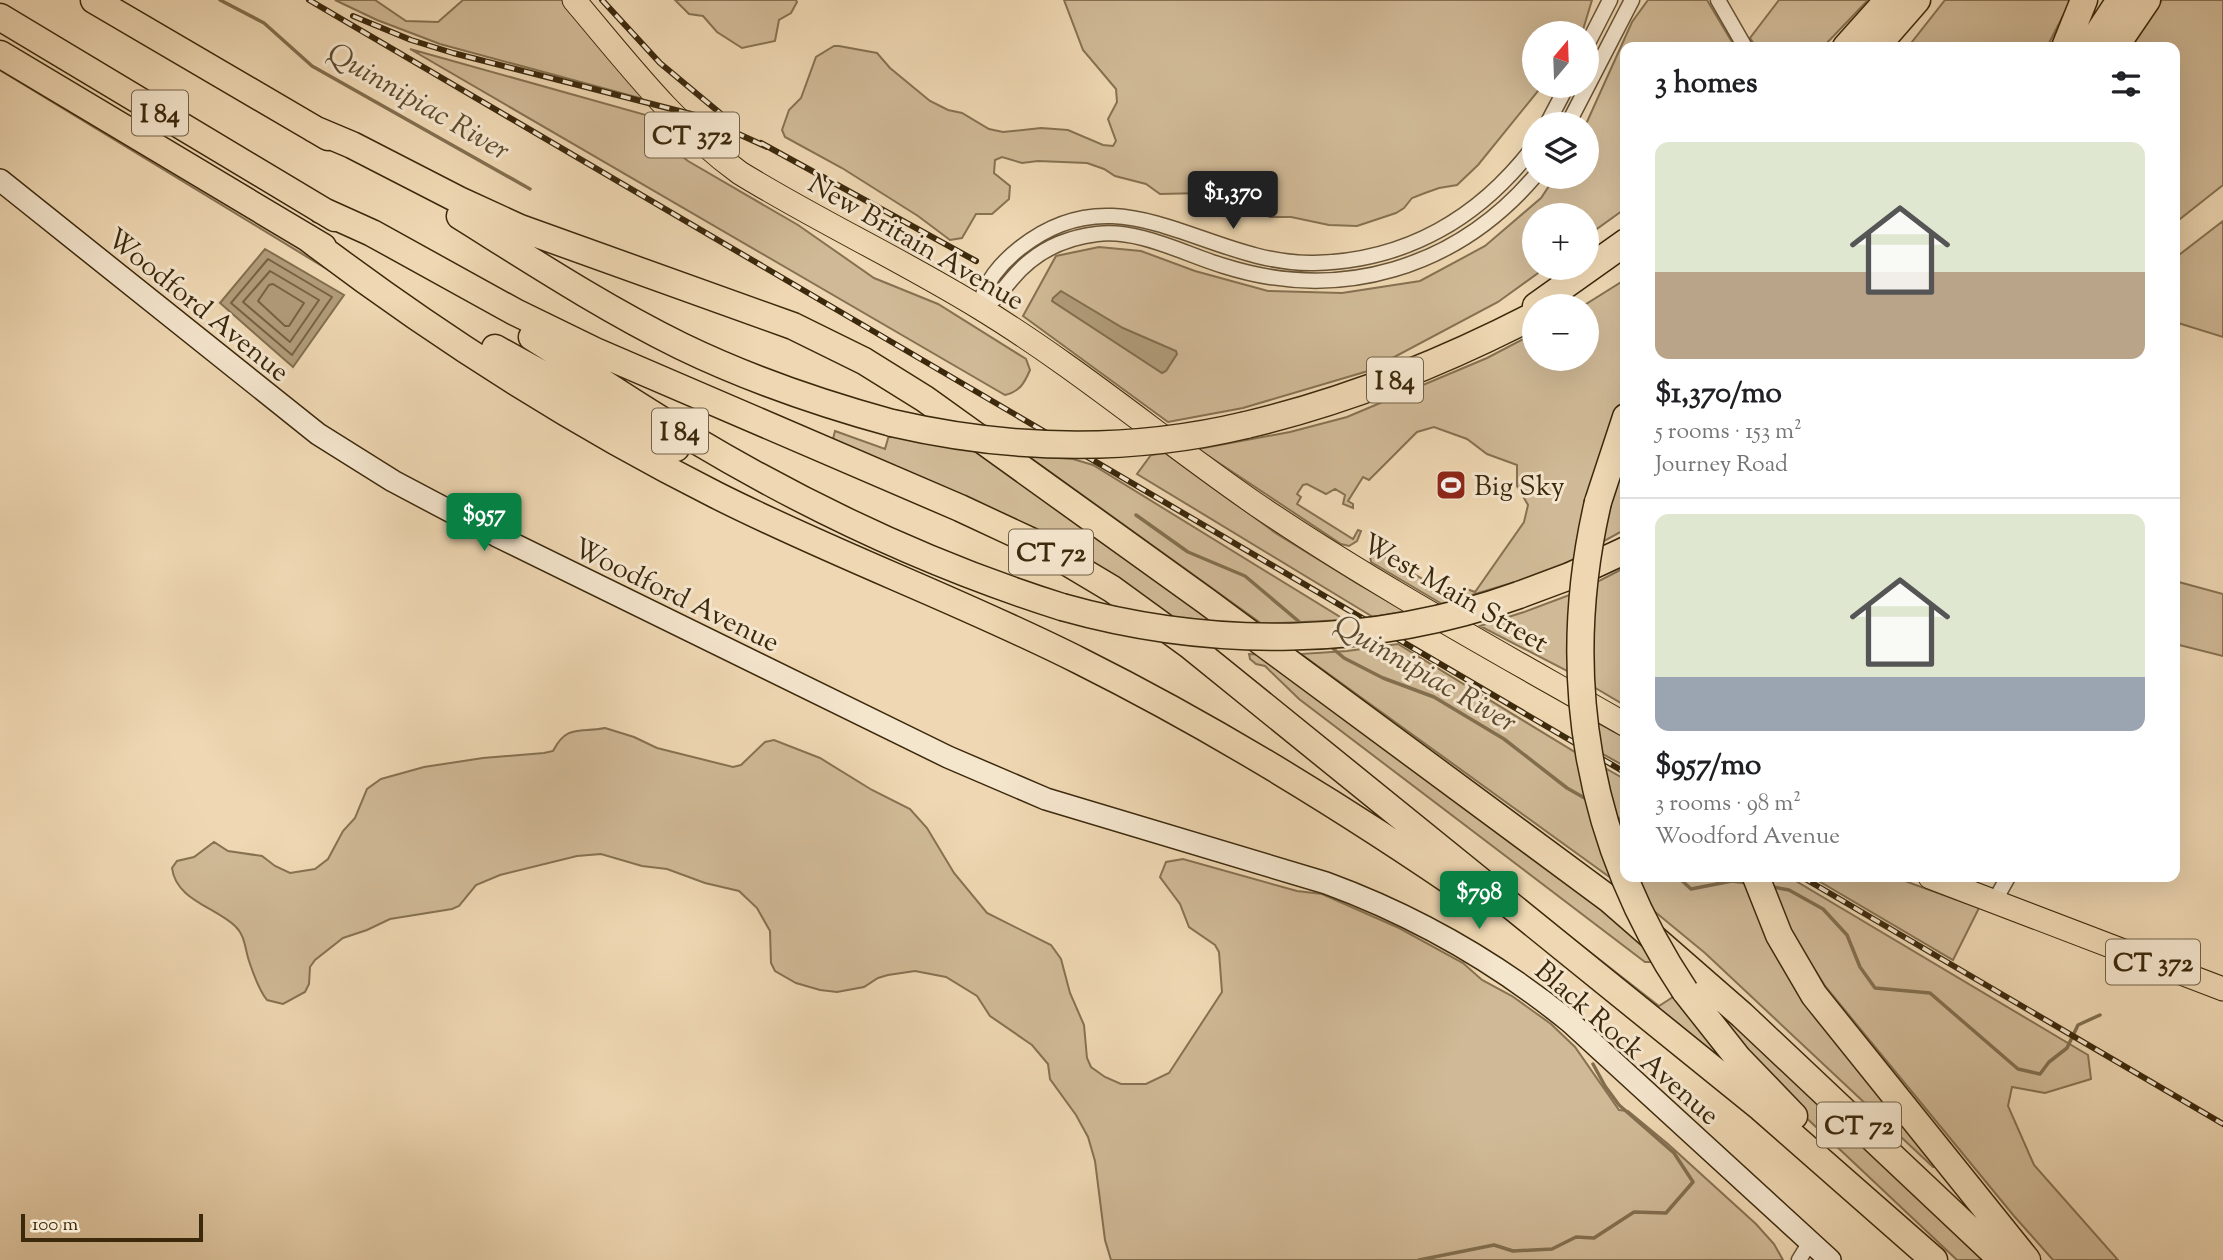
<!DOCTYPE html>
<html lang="en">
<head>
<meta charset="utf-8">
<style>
  body { margin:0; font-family:"Sorts Mill Goudy",serif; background:#f2f2f2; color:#202124; height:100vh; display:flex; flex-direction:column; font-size:26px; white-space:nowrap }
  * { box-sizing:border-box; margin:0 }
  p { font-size:23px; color:#757577 }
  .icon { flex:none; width:38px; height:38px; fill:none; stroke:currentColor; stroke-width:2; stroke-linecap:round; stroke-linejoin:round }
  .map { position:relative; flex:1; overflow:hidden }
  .panel { position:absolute; left:1620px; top:42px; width:560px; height:840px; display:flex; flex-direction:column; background:#fff; border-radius:14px; box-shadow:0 7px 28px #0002 }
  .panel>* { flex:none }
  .needle { width:46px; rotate:19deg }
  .fabs { position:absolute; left:1522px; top:21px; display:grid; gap:14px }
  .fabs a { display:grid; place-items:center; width:77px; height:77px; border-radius:50%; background:#fff; box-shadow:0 7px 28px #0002; font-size:35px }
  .scale { position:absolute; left:21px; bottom:18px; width:182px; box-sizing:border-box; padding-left:7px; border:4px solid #3c290c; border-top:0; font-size:19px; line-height:24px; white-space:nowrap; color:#3c290c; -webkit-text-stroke:5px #f4e5cd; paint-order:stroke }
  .price { position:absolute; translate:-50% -60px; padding:0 16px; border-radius:7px; background:#0b8043; color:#fff; font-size:23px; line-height:46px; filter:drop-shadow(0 2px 4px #0008) }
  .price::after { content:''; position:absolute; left:50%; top:42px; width:21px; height:16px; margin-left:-10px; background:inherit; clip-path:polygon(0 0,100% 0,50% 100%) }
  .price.on { background:#222; color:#fff }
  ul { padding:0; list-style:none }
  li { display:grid; align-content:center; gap:14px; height:371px; padding:0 35px }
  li+li { border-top:2px solid #e0e0e0 }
  li span { display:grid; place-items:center; height:217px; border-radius:14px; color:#555 }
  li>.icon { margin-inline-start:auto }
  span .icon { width:126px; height:126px; fill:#fffc; stroke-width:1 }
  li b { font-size:30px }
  h2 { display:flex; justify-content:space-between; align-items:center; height:84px; padding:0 35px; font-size:30px }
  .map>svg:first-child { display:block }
  .green { fill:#d0b996; stroke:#867151; stroke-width:2 }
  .water { fill:#b19c7a; stroke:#826e4e; stroke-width:2 }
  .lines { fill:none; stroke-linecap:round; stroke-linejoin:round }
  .shore { stroke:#766243; stroke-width:2 }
  .stream { stroke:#826e4e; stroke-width:3.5 }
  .street-casing { stroke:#685436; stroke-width:17 }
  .secondary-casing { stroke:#3c290c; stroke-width:24 }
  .primary-casing { stroke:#3c290c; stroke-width:25 }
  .highway-casing { stroke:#3c290c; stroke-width:29 }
  .street { stroke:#f4e5cd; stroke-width:14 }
  .secondary { stroke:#f4e5cd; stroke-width:21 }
  .primary { stroke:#eed7b2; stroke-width:23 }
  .highway { stroke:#eed7b2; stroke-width:26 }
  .rail-casing { stroke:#3c290c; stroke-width:6 }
  .rail { stroke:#f4e5cd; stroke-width:3.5; stroke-dasharray:10; stroke-linecap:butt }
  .highway-bridge-casing { stroke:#3c290c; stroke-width:29; stroke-linecap:butt }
  .highway-bridge { stroke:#eed7b2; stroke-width:26 }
  .labels { text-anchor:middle; stroke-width:6; stroke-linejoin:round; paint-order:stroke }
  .shield { fill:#f4e5cd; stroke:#736146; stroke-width:2 }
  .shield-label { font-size:26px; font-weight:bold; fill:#3c290c }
  .street-label { font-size:28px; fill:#3c290c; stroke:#f4e5cd }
  .poi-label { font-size:28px; fill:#3c290c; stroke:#f4e5cd; text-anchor:start }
  .water-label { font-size:30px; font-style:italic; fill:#5f4c2d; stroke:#f4e5cd }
</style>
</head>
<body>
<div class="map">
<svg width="2223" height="1260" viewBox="0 0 2223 1260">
  <rect width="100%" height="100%" fill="#eed7b2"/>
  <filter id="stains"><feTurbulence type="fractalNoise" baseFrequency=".00286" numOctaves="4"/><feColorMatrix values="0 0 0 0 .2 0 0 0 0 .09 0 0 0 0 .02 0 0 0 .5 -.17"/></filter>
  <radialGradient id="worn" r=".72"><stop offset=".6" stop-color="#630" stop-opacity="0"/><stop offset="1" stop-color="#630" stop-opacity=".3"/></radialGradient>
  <!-- green -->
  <path class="green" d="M 335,0 L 375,0 L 406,21 L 438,22 L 463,0 L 565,0 L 647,100 L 440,44 L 377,20 Z
    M 675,0 L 796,0 L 797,2 L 791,13 L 779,20 L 775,41 L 742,48 L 717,32 L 703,16 L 689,14 Z
    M 1064,0 L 1592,0 L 1582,33 L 1535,33 L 1535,86 L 1542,86 L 1478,165 L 1457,185 L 1439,188 L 1425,193 L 1412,198 L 1404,208 L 1396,213 L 1357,226 L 1329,225 L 1291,217 L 1270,217 L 1242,204 L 1202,193 L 1160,194 L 1146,184 L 1115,176 L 1104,169 L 1087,163 L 1038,161 L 1022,163 L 1002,157 L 995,160 L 994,173 L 1010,186 L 1009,199 L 992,214 L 976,214 L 962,238 L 950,240 L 918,216 L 842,168 L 785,137 L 782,130 L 789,110 L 801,98 L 816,57 L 834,46 L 839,46 L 877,53 L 890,68 L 930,101 L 948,110 L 962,113 L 989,129 L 1003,132 L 1041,128 L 1068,130 L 1103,145 L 1113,146 L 1116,141 L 1108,119 L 1117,102 L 1116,89 L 1083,50 Z
    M 1648,0 L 1707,0 L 1735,47 L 1626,47 L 1626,208 L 1587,236 L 1587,215 L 1535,215 L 1535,268 L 1545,268 L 1498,302 L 1368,371 L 1243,408 L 1168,422 L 1023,316 L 1056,256 L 1099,247 L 1141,251 L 1195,271 L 1268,291 L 1342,293 L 1420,281 L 1485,246 L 1541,198 L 1555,177 L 1587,177 L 1586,124 L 1632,22 Z
    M 1779,0 L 1868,0 L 1823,47 L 1756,47 L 1750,38 Z
    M 1945,0 L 2071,0 L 2047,47 L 1908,47 Z
    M 2162,0 L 2223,0 L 2223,185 L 2175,223 L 2175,47 L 2130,47 Z
    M 410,49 L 646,115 L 666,144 L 688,161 L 798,225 L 874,278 L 938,304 L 1026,359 L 1030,370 C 1024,384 1020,391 1005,395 Z
    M 0,64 L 273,228 L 363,291 L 0,70 Z
    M 2223,221 L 2223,337 L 2175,322 L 2175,258 Z
    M 1626,279 L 1626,395 L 1607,437 L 1576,559 L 1515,582 L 1442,604 L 1371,562 L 1369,549 L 1376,540 L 1378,543 L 1374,551 L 1456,598 L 1464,588 L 1475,592 L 1524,522 L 1528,505 L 1517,486 L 1517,465 L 1487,454 L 1467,439 L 1434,427 L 1417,432 L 1369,480 L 1363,477 L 1348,501 L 1353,504 L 1353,508 L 1343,504 L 1345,495 L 1335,489 L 1326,494 L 1307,484 L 1303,485 L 1297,494 L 1301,497 L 1297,504 L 1353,539 L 1358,530 L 1361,531 L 1357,541 L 1349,546 L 1341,544 L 1198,449 L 1290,432 L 1347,417 L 1487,358 L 1535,333 L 1535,359 L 1587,359 L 1587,306 L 1583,306 Z
    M 835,431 L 885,449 L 889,435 L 989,454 L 1221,622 L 1168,617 L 832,443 Z
    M 1626,440 L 1626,529 L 1597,545 Z
    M 1166,453 L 1277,534 L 1358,584 L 1408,611 L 1373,617 L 1137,474 L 1151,455 Z
    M 1028,456 L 1073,459 L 1093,465 L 1345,620 L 1262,624 Z
    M 1626,567 L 1626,706 L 1587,683 L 1591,585 Z
    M 2175,581 L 2223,594 L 2223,656 L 2175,644 Z
    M 1572,594 L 1569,672 L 1480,626 L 1524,612 Z
    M 1398,644 L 1578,754 L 1615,881 L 1301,654 L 1347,651 Z
    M 1249,654 L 1267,655 L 1640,935 L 1655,962 L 1645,962 L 1299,699 L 1265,666 L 1256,664 L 1250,659 Z
    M 1591,719 L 1626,738 L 1626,767 L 1596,750 Z
    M 605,728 L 634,737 L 657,748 L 733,767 L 741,765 L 765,742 L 774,740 L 820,758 L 872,790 L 910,809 L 927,828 L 954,873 L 987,913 L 1051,945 L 1061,959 L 1070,993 L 1084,1025 L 1087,1058 L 1091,1067 L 1105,1077 L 1121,1084 L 1146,1084 L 1169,1073 L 1222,992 L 1219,952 L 1215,945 L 1189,927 L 1180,904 L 1160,877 L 1166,862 L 1183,859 L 1297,891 L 1322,894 L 1399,928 L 1463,963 L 1482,980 L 1512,996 L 1551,1024 L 1575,1047 L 1619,1110 L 1628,1111 L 1668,1144 L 1756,1224 L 1774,1244 L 1783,1260 L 1111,1260 L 1105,1240 L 1095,1161 L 1088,1137 L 1076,1115 L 1050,1079 L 1048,1064 L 1032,1045 L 990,1016 L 977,996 L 946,977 L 915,971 L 888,975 L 878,978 L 864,987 L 837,992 L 820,990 L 796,983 L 775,971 L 771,963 L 770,931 L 757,908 L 739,891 L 705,883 L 667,869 L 642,866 L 601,854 L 577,856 L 500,875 L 476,885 L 459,906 L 452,909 L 390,919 L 367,930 L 343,938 L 315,960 L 310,967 L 309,984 L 305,992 L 283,1004 L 267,1000 C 259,990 253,973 249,961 C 245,949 245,935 235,926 C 215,907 176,900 172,868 L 177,861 L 194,857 L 214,842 L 228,851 L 262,856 L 275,866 L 290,873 L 315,869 L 328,859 L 343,831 L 355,818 L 367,789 L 381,779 L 424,767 L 483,758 L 544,753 L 553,751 C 567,724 579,733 605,728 Z
    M 1598,764 L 1626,780 L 1626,860 Z
    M 1633,877 L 1749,877 L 1940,1167 L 1933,1167 L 1705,953 L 1643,902 Z
    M 1767,877 L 1789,877 L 2088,1055 L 2091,1079 L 2045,1093 L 2012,1087 L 2008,1106 L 2034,1165 L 2118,1260 L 2053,1260 L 2014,1216 L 1825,986 L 1786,924 Z
    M 1812,877 L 1894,877 L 1979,908 L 1953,960 Z
    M 1563,931 L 1659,1006 L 1676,995 L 1738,1072 Z
    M 1698,986 L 1990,1260 L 1957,1260 L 1798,1110 L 1749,1059 Z"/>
  <!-- water -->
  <path class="water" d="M 265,249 L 344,295 L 293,367 L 220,303 Z
    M 1061,291 L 1123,328 L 1176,351 L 1177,354 L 1166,371 L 1162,373 L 1052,301 L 1053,298 Z"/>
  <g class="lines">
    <!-- shore -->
    <path class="shore" d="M 268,259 L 332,297 L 292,355 L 231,303 Z
      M 270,271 L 319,300 L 290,342 L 243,302 Z
      M 273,284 L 304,303 L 289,326 L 285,326 L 258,301 L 269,285 Z"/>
    <!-- stream -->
    <path class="stream" d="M 220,0 L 264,23 L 312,66 L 530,189
      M 1136,515 L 1188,552 L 1245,576 L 1303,625
      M 1329,645 L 1344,658 L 1383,678 L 1434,697 L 1504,739 L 1567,788 L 1588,800
      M 1616,817 L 1626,823
      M 1678,877 L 1691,889 L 1732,881 L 1748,883
      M 1773,887 L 1789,890 L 1823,909 L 1847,935 L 1860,967 L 1875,988 L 1930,993 L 2018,1069 L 2040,1074 L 2049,1062 L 2067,1048 L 2078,1025 L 2100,1015
      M 1419,1260 L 1494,1245 L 1513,1251 L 1552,1249 L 1576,1237 L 1594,1238 L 1634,1212 L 1666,1213 L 1693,1182 L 1674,1153 L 1619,1105 L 1605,1086 L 1593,1064"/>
    <!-- street casing -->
    <g class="street-casing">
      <path id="street" d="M 1718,0 L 1745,47
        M 1587,45 L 1610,0
        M 1547,124 L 1567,86
        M 1568,124 L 1632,0
        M 980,308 C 982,284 1002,262 1020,248 C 1122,167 1206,265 1314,263 C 1406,261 1480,218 1535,145
        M 980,308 C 995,302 1001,292 1011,280 C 1033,253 1063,238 1097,234 C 1140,229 1184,254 1224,266 C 1341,303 1456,268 1535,176
        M 1994,902 L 2008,877
        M 1799,1260 L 1810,1242"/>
    </g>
    <!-- secondary casing -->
    <g class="secondary-casing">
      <path id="secondary" d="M 0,180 L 318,434 L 393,481 L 497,536 L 948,757 L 1046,799 L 1326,883 C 1416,916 1495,961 1570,1022 L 1830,1260"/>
    </g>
    <!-- primary casing -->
    <g class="primary-casing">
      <path id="primary" d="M 574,0 C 626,61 675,126 740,173 C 818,221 902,260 980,308 C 1077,367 1164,441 1257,505 C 1375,585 1502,654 1626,725
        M 1930,877 L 2223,989"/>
    </g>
    <!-- highway casing -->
    <g class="highway-casing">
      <path id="highway" d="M 94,0 L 328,137
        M 0,17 L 335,218
        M 1846,47 L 1888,0
        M 1876,47 L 1917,0
        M 2065,47 L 2084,0
        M 2089,47 L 2120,0
        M 2115,47 L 2147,0
        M 0,54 L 323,247
        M 314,129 L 352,145 L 459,200 L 520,228 L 793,326 L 864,361 L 925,399 L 1206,601 L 1609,899 L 1742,1015 L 2002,1260
        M 321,210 L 372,233 L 515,312 L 595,351 L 960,508 L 1035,543 L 1112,589 L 1189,645 L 1761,1108 L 1934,1260
        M 460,216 C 532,261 604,308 681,346 C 749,379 819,403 892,423
        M 309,239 C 437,336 573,423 716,495 C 835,555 961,601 1080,661 C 1220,731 1352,813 1481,902
        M 1536,306 L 1626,242
        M 532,337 C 585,370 636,406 690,437 C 807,507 932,566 1062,607
        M 495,348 L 676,448
        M 1246,425 C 1348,401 1442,363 1535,315
        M 1598,502 L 1626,417
        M 1519,595 L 1570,576 L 1626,550
        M 1756,877 L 1779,935 L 1814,995 L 2027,1260
        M 1685,991 L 1738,1058 L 1794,1116"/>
    </g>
    <!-- street -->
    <use href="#street" class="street"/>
    <!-- secondary -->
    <use href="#secondary" class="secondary"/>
    <!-- primary -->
    <use href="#primary" class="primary"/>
    <!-- highway -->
    <use href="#highway" class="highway"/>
    <!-- rail casing -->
    <g class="rail-casing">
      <path id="rail" d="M 309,0 L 1626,773
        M 602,0 L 660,63 L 732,123
        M 353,16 L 411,40 L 453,53 L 699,116 L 767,147
        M 761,143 L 976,261
        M 1802,877 L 2223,1124"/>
    </g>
    <!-- rail -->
    <use href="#rail" class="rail"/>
    <!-- highway-bridge casing -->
    <g class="highway-bridge-casing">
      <path id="highway-bridge" d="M 892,423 C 1009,450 1129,453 1246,425
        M 1598,502 C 1558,674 1586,843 1685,991
        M 1062,607 C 1211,649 1372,648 1519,595"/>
    </g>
    <!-- highway-bridge -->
    <use href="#highway-bridge" class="highway-bridge"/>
  </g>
  <!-- icons -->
  <defs>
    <g id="stadium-square" transform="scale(1.575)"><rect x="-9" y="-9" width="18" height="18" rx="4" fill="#8f2418" stroke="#f4e5cd"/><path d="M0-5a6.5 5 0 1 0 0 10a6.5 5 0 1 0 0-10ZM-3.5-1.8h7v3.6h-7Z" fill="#fff"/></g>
  </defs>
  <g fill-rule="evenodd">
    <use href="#stadium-square" x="1451" y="485"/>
  </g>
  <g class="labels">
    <!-- shield labels -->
    <g class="shield">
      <rect x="132" y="90.5" width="56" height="45" rx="5"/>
      <rect x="645" y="112.5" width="94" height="45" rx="5"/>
      <rect x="1367" y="357.5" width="56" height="45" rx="5"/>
      <rect x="652" y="408.5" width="56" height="45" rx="5"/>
      <rect x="1009" y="529.5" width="84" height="45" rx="5"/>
      <rect x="2106" y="939.5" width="94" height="45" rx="5"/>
      <rect x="1817" y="1102.5" width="84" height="45" rx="5"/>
    </g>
    <g class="shield-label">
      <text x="160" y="122">I 84</text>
      <text x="692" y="144">CT 372</text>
      <text x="1395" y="389">I 84</text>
      <text x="680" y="440">I 84</text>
      <text x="1051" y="561">CT 72</text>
      <text x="2153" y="971">CT 372</text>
      <text x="1859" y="1134">CT 72</text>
    </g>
    <!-- street labels -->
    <g class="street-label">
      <text transform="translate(917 241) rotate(30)" y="10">New Britain Avenue</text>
      <text transform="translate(199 304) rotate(39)" y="10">Woodford Avenue</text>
      <text transform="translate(1456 592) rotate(30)" y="10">West Main Street</text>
      <text transform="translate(677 594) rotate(26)" y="10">Woodford Avenue</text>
      <text transform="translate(1628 1042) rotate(41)" y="10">Black Rock Avenue</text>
    </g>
    <!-- poi labels -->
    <g class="poi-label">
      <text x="1474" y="495">Big Sky</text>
    </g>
    <!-- water labels -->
    <g class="water-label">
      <text transform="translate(419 101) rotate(30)" y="10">Quinnipiac River</text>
      <text transform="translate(1426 673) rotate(30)" y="10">Quinnipiac River</text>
    </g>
  </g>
  <rect width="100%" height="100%" filter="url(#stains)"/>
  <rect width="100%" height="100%" fill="url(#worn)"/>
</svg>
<div class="fabs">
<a><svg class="needle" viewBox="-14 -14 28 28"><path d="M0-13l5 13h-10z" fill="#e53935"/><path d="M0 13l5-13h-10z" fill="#757577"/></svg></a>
<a><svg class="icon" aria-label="layers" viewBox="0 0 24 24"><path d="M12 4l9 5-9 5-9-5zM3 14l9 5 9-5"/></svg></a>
<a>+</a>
<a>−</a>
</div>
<div class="scale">100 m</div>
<b class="price on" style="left:1233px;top:231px">$1,370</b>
<b class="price" style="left:484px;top:553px">$957</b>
<b class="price" style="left:1479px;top:931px">$798</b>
<section class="panel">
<h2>3 homes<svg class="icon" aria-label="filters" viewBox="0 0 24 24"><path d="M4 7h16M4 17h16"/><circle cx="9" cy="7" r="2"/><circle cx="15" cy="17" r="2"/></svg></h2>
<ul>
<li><span style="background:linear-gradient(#dfe7d0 60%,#b9a48a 0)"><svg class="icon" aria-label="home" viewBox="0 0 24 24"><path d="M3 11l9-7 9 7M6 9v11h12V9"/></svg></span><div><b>$1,370/mo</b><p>5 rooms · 153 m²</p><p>Journey Road</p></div></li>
<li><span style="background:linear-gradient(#dfe7d0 75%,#9aa5b1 0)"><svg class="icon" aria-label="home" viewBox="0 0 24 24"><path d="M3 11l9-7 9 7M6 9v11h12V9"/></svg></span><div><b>$957/mo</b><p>3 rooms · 98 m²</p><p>Woodford Avenue</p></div></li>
</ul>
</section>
</div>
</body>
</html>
